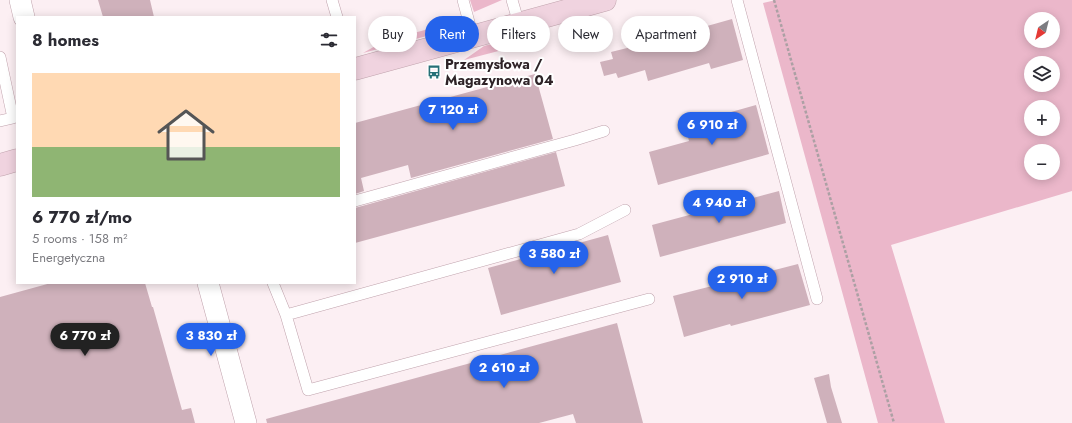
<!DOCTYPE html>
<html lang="en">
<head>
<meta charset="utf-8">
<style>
  body { margin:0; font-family:Jost,sans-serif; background:#f2f2f3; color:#2b2b33; height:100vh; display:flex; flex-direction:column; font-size:15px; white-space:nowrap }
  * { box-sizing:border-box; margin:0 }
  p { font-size:13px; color:#7c7c81 }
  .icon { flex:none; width:22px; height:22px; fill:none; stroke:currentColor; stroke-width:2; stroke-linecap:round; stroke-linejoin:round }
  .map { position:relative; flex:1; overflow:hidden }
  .panel { position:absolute; left:16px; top:16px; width:340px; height:268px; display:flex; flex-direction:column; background:#fff; border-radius:0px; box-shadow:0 2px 10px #0003 }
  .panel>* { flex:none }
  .top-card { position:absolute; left:368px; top:16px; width:380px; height:36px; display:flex; gap:8px }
  .needle { width:26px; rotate:215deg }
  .tools { position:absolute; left:1024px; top:12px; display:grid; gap:8px }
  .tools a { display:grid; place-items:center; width:36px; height:36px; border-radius:50%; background:#fff; box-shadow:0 2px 10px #0003; font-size:20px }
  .price { position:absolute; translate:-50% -34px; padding:0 9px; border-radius:14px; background:#2563eb; color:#fff; font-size:13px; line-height:26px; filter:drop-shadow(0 1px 2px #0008) }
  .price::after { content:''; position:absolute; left:50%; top:24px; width:12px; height:9px; margin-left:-6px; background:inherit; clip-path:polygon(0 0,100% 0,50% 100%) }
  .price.active { background:#222; color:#fff }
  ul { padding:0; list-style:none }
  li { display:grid; align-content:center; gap:8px; height:212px; padding:0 16px }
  li span { display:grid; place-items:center; height:124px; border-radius:0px; color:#555 }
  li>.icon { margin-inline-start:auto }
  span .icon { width:72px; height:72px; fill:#fffc; stroke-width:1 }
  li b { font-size:17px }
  h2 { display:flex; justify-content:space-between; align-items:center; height:48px; padding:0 16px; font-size:17px }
  .tag { padding:0 14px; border-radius:18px; background:#fff; box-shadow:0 2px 10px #0003; font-size:14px; line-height:36px }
  .tag.active { background:#2563eb; color:#fff }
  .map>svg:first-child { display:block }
  .green { fill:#ebb7ca; fill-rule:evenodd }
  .building { fill:#cfb1bb }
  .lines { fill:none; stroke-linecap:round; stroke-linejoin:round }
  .lane-casing { stroke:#c0a3ad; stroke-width:12 }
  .street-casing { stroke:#c0a3ad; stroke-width:22 }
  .secondary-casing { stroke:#c0a3ad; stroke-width:23 }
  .path { stroke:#aca0a4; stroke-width:2.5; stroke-dasharray:3 2; stroke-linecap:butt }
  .lane { stroke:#fff; stroke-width:11 }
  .street { stroke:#fff; stroke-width:21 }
  .secondary { stroke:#f0d3df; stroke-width:22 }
  .labels { text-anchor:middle; stroke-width:4; stroke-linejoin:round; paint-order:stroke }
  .poi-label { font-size:14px; font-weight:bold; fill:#2e2327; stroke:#fff; text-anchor:start }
</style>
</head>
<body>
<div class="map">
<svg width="1072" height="423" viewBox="0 0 1072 423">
  <rect width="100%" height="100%" fill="#fceff3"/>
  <!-- green -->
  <path class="green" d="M 470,0 L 502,0 L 474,12 Z
    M 776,0 L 1072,0 L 1072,191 L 891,245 L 945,423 L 878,423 L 763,3 ZM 1031,19 L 1053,19 L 1053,41 L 1031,41 ZM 1031,63 L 1053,63 L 1053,85 L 1031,85 ZM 1031,107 L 1053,107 L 1053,129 L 1031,129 ZM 1031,151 L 1053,151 L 1053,173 L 1031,173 Z
    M 462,20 L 461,24 L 457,28 L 363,53 L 384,41 Z
    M 546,29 L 548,38 L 464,60 L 484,46 Z"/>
  <!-- building -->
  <path class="building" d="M 98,0 L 150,0 L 154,17 L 103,17 Z
    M 732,19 L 743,60 L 711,69 L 709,63 L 648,81 L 645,70 L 618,78 L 616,73 L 604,76 L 600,62 L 613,59 L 611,52 L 700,30 L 700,28 Z
    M 535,74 L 553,139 L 411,178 L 408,165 L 361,178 L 364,191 L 355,194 L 355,123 Z
    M 756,105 L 769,154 L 658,185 L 649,152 L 689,141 L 685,125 Z
    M 556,152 L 565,186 L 355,243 L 355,208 Z
    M 779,191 L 786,223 L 660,257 L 652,225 Z
    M 608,235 L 621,282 L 501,315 L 488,268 Z
    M 798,264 L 810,305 L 731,326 L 730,324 L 684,337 L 673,296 Z
    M 51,283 L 145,283 L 152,307 L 153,307 L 182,410 L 191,408 L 195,423 L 0,423 L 0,297 Z
    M 617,323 L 643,423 L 576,423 L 573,414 L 539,423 L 267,423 L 266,419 Z
    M 829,374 L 831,387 L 842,423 L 827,423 L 814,378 Z"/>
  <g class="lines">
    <!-- lane casing -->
    <g class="lane-casing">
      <path id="lane" d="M 332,0 L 337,17
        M 463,0 L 473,37
        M 512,0 L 519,24
        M 737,0 L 817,299
        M 0,57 L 13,118 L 0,121
        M 355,201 L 575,140 L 604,131
        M 273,283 L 286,315 L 308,390 L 649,299
        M 286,315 L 579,234 L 625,210"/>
    </g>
    <!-- street casing -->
    <g class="street-casing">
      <path id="street" d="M 20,0 L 24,17
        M 208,283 L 246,423"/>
    </g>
    <!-- secondary casing -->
    <g class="secondary-casing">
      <path id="secondary" d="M 355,69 L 605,0
        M 0,165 L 17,160"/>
    </g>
    <!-- path -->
    <path class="path" d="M 774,0 L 894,423"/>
    <!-- lane -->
    <use href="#lane" class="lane"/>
    <!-- street -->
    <use href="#street" class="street"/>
    <!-- secondary -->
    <use href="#secondary" class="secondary"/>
  </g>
  <!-- icons -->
  <defs>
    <g id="bus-bare" transform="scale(1.08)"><path d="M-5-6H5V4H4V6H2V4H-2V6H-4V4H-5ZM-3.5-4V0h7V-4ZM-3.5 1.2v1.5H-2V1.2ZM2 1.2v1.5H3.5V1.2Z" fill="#267077" stroke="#fff" stroke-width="2.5" paint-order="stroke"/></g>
  </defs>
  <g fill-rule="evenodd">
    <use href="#bus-bare" x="434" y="72"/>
  </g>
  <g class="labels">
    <!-- poi labels -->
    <g class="poi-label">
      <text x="445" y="69">Przemysłowa /<tspan x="445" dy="16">Magazynowa 04</tspan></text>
    </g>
  </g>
</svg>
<div class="tools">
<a><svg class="needle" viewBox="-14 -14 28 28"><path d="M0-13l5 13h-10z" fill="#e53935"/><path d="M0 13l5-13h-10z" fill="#7c7c81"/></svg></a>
<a><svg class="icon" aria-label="layers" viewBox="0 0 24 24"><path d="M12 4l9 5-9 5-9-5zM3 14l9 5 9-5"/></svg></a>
<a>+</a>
<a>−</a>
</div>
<b class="price" style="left:453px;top:131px">7 120 zł</b>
<b class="price" style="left:712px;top:146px">6 910 zł</b>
<b class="price" style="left:719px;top:224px">4 940 zł</b>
<b class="price" style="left:554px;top:275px">3 580 zł</b>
<b class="price" style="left:742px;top:300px">2 910 zł</b>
<b class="price active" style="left:85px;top:357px">6 770 zł</b>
<b class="price" style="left:211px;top:357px">3 830 zł</b>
<b class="price" style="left:504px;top:389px">2 610 zł</b>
<div class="top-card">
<a class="tag">Buy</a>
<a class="tag active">Rent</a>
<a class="tag">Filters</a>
<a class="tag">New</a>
<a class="tag">Apartment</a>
</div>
<section class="panel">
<h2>8 homes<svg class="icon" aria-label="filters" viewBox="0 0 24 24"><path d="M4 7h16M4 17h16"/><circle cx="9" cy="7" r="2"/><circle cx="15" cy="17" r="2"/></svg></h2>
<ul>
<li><span style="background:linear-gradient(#ffd9b3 60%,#8fb573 0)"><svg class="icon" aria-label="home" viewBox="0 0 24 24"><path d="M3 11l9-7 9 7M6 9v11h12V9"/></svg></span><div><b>6 770 zł/mo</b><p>5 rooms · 158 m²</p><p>Energetyczna</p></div></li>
</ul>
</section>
</div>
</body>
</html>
